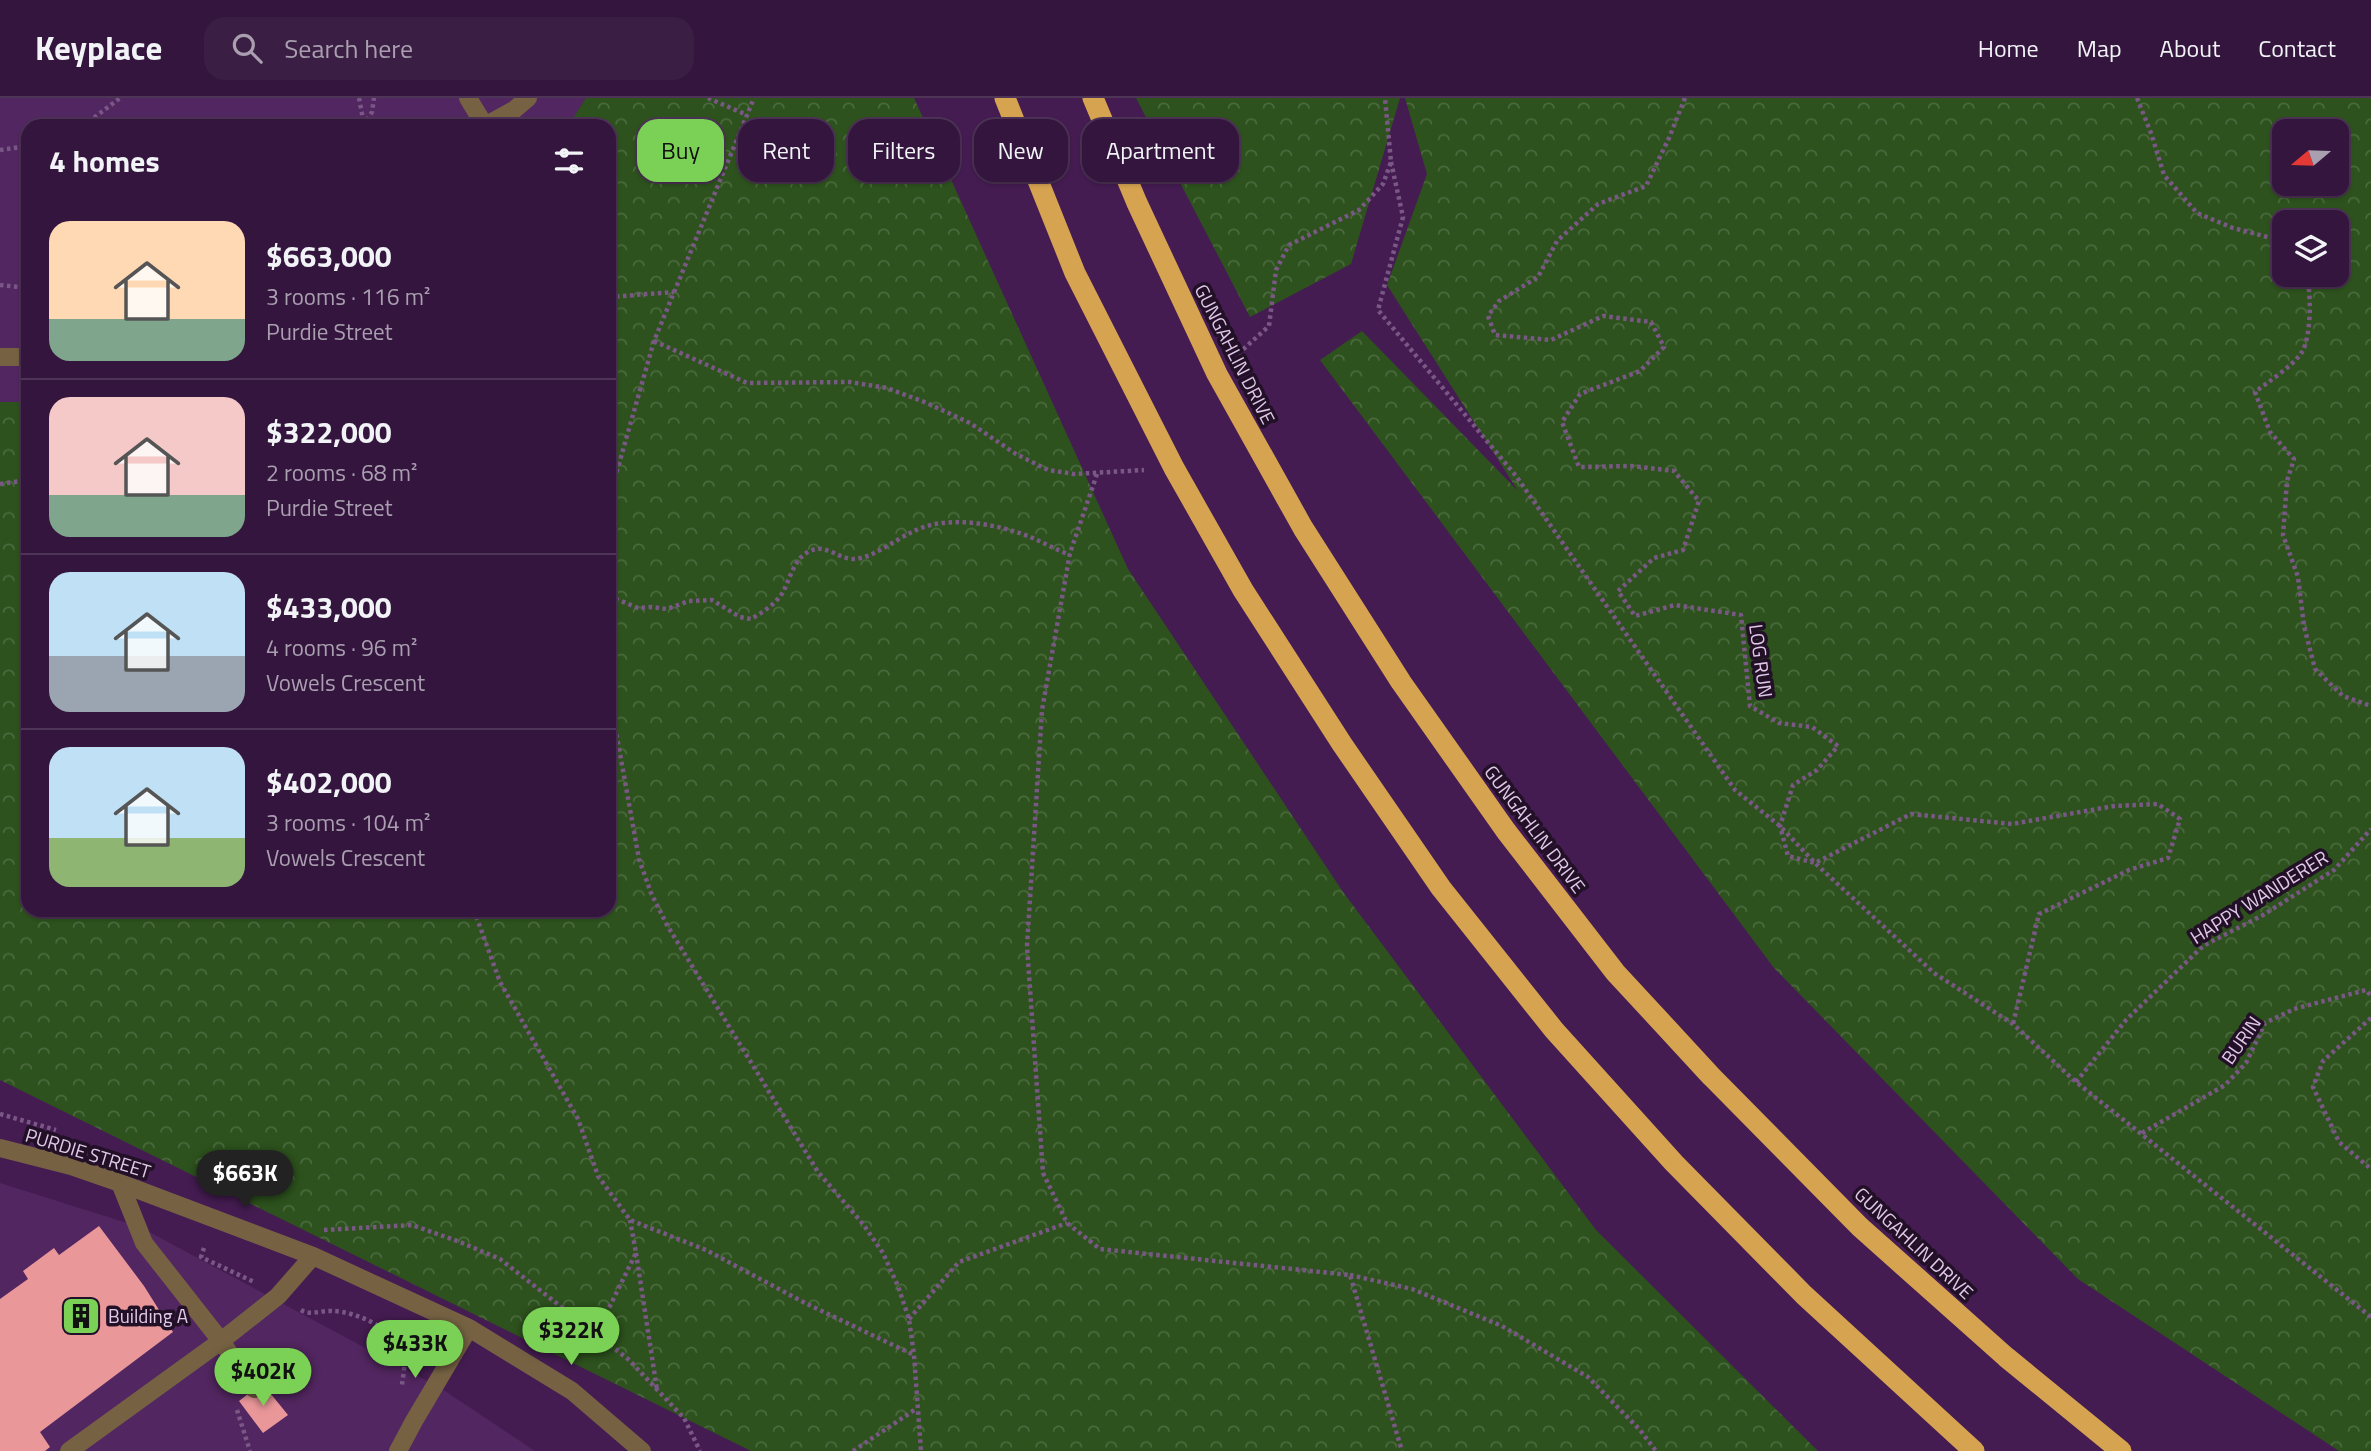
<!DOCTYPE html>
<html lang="en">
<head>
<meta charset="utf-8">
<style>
  body { margin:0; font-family:"Titillium Web",sans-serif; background:#3b1e44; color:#f1f3f6; height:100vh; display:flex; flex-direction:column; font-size:26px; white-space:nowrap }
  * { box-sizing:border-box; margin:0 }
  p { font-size:23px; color:#a99fb0 }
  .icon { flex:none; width:38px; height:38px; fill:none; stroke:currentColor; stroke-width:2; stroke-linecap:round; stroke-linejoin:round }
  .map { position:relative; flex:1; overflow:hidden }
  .details { position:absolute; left:21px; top:21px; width:595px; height:798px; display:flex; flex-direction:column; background:#33153d; border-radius:21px; box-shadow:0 2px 5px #0004,0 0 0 2px #4e3457 }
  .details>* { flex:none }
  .top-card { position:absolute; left:637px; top:21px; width:665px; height:63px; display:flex; gap:14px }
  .needle { width:46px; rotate:251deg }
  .controls { position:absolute; left:2272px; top:21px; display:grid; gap:14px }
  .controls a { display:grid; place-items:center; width:77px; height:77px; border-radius:14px; background:#33153d; box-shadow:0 2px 5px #0004,0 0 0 2px #4e3457; font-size:35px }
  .price { position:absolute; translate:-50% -60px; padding:0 16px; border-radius:24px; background:#7bd156; color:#111; font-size:23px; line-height:46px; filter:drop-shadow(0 2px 4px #0008) }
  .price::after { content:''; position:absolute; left:50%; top:42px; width:21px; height:16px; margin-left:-10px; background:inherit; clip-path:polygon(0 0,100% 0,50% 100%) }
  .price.current { background:#222; color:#fff }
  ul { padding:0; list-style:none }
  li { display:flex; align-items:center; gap:21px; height:175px; padding:0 28px }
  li+li { border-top:2px solid #4e3457 }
  li span { display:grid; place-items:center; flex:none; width:196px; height:140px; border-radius:21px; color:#555 }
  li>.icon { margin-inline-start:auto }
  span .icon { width:84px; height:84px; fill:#fffc; stroke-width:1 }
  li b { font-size:30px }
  h2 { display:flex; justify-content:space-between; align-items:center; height:84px; padding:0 28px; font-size:30px }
  .tag { padding:0 24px; border-radius:21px; background:#33153d; box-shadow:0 2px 5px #0004,0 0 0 2px #4e3457; font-size:24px; line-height:63px }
  .tag.current { background:#7bd156; color:#111 }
  header { display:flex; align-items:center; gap:42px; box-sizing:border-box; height:98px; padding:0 35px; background:#33153d; border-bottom:2px solid #4e3457 }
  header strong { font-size:33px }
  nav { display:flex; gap:38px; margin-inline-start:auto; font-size:24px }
  .search { width:490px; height:63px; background:#3b1e44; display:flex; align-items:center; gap:18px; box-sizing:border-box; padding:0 24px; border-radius:21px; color:#a99fb0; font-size:26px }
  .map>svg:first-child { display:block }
  .built { fill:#522660 }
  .forest { fill:url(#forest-crowns); fill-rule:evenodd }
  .building { fill:#ea979a }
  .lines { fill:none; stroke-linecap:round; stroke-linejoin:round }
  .path { stroke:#7a5886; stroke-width:4.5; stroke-dasharray:3.5 3.5; stroke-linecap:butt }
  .minor { stroke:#766243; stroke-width:18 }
  .highway { stroke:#d6a350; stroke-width:21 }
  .labels { text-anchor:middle; stroke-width:7; stroke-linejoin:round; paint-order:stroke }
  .street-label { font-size:19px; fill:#e1c9e9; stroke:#221027 }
  .poi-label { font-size:19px; fill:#e1c9e9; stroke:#221027; text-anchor:start }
</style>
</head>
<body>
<header>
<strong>Keyplace</strong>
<div class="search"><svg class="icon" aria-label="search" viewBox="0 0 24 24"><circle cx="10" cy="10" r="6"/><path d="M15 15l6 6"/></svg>Search here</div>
<nav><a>Home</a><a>Map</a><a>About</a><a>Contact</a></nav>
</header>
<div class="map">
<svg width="2371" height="1353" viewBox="0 0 2371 1353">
  <defs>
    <pattern id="forest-crowns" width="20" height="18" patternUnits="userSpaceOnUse" patternTransform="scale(1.75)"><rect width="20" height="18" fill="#2d521d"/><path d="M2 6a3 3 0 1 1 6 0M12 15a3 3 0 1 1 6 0" fill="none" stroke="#4b6a3e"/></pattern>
  </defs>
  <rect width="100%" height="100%" fill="#441c51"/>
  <!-- built -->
  <path class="built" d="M 0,0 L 586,0 L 568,28 L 28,28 L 28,304 L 0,304 Z
    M 0,1085 L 140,1129 L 442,1291 L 535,1353 L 0,1353 Z"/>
  <!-- forest -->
  <path class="forest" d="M 586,0 L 914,0 L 1128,471 L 1343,794 L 1596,1132 L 1818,1353 L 751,1353 L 0,982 L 0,304 L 28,304 L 28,812 L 609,812 L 609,28 L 568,28 Z
    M 1136,0 L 1400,0 L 1351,166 L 1250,219 Z
    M 1405,0 L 2371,0 L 2371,1353 L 2339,1353 L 2078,1181 L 1774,870 L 1320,262 L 1362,233 L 1518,393 L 1387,187 L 1427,76 ZM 2336,33 L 2336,86 L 2284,86 L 2284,33 ZM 2336,124 L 2336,177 L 2284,177 L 2284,124 Z"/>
  <!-- building -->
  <path class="building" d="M 99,1128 L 144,1188 L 173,1234 L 40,1334 L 50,1349 L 45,1353 L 0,1353 L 0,1201 L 28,1181 L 23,1173 L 54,1150 L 59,1157 Z
    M 262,1285 L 288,1317 L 263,1335 L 239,1303 Z"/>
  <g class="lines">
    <!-- path -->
    <path class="path" d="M 359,0 L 364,26
      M 708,0 L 747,17
      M 1685,0 L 1669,40 L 1646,88 L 1598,106 L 1557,143 L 1538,179 L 1499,203 L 1488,218 L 1495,237 L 1551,242 L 1603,218 L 1651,224 L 1664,249 L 1640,273 L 1580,296 L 1562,324 L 1579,369 L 1632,368 L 1674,373 L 1699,403 L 1683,452 L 1654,460 L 1618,493 L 1635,518 L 1675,507 L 1741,517 L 1750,608 L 1779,625 L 1812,629 L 1838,648 L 1817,672 L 1793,687 L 1780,728 L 1788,758 L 1815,765 L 1911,716 L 2012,726 L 2114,708 L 2158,706 L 2180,721 L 2168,760 L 2129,772 L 2039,816 L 2013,926
      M 2137,0 L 2151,35 L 2164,77 L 2197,115 L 2233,130 L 2279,142 L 2284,148
      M 83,28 L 120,0
      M 363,28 L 372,14 L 374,0
      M 0,52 L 28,48
      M 1391,64 L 1403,119 L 1378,212 L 1516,378 L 1735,692 L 1780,728 L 1815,765 L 1934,875 L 2013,926 L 2076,984 L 2371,1219
      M 2306,177 C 2312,194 2311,239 2302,254 C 2293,268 2268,284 2255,294 L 2270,334 L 2294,361 L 2287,383 L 2283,437 L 2298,479 L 2304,528 L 2315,571 L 2343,598 L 2371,608
      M 0,187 L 28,190
      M 609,199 L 674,194
      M 654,243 L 747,285 L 850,284 L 887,290 L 927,305 L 970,325 L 1016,356 L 1048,372 L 1074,376 L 1144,372
      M 1238,256 L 1269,228 L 1276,172 L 1289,147 L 1359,112 L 1383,86 L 1391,64 L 1385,0
      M 1097,376 L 1070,455 L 1042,612 L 1027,848 L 1043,1075 L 1067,1125 L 1100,1151 L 1350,1177 L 1402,1353
      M 0,386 L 28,382
      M 609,401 L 654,243 L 754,0
      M 609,498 L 638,510 L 652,509 L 667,511 L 689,503 L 712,502 L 740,519 L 751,521 C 763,514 776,506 783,494 C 790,481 794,461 808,454 C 825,444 837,461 854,461 C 873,460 895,442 912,434 C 942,418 985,424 1016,434 C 1034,439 1052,450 1070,457
      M 609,595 L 639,761 L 651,795 L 667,827 L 818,1074 L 863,1126 L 883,1155 L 898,1188 L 909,1221 L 914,1257 L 921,1353
      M 474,812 L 500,884 L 578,1021 L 598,1078 L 630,1122 L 706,1152 L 805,1205 L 914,1257
      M 2371,920 L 2323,963 L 2313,989 L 2339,1044 L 2371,1071
      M 2076,984 L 2126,922 L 2203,848 L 2263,817 L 2334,772 L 2371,731
      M 0,1016 L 56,1032
      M 2142,1035 L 2225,987 L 2246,965 L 2265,925 L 2294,911 L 2366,892 L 2371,898
      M 324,1132 L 412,1127 L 460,1144 L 500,1161 L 628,1261 L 684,1320 L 700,1353
      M 204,1150 L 201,1159 L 254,1184
      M 636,1155 L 657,1292
      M 1350,1177 L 1412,1191 L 1502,1228 L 1588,1279 L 1640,1332 L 1656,1353
      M 301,1212 C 311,1218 321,1212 332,1213 C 354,1213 397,1231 404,1255 C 406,1264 403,1278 402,1287
      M 909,1221 L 959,1164 L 1067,1125
      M 593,1232 L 605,1218 L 636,1155 L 630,1122
      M 237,1312 L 250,1353
      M 853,1353 L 916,1311"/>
    <!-- minor -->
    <path class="minor" d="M 468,0 L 485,28
      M 485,28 L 514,12 L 528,0
      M 0,259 L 28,259
      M 0,1050 L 71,1068 L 120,1085 L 313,1158 L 469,1230 L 572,1293 L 642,1353
      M 120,1085 L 144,1145 L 221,1243 L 278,1198 L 313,1158
      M 69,1353 L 221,1243 L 254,1291
      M 398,1353 L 414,1323 L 469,1230"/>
    <!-- highway -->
    <path class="highway" d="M 1005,0 L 1075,175 L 1174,370 L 1243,492 L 1342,646 L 1441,790 L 1554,932 L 1674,1065 L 1804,1197 L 1974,1353
      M 1093,0 L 1137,105 L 1217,276 L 1303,430 L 1401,584 L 1506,733 L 1615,874 L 1712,979 L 1860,1129 L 2006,1259 L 2121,1353"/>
  </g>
  <!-- icons -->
  <defs>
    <g id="building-square" transform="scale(2.0125)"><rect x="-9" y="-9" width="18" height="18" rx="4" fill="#7bd156" stroke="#221027"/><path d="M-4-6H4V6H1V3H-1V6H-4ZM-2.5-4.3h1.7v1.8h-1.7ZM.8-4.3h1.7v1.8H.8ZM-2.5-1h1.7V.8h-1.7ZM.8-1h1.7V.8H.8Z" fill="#111"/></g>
  </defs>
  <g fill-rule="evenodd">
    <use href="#building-square" x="81" y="1218"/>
  </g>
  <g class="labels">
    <!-- street labels -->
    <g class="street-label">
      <text transform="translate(1235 256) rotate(63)" y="7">GUNGAHLIN DRIVE</text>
      <text transform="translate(1761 563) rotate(82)" y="7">LOG RUN</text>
      <text transform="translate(1535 731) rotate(53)" y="7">GUNGAHLIN DRIVE</text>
      <text transform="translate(2259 799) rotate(-32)" y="7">HAPPY WANDERER</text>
      <text transform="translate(2241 942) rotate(-55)" y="7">BURIN</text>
      <text transform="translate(88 1055) rotate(17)" y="7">PURDIE STREET</text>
      <text transform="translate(1914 1145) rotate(43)" y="7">GUNGAHLIN DRIVE</text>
    </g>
    <!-- poi labels -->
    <g class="poi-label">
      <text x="108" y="1225">Building A</text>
    </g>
  </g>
</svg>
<div class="controls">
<a><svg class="needle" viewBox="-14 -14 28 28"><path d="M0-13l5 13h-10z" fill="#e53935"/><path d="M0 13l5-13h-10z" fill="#a99fb0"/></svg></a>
<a><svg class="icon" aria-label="layers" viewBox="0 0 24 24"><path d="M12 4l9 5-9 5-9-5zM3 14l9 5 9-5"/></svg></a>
</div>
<b class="price current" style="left:245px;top:1112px">$663K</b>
<b class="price" style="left:571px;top:1269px">$322K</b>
<b class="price" style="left:415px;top:1282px">$433K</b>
<b class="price" style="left:263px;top:1310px">$402K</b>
<div class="top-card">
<a class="tag current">Buy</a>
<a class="tag">Rent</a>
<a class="tag">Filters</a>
<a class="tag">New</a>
<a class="tag">Apartment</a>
</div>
<section class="details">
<h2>4 homes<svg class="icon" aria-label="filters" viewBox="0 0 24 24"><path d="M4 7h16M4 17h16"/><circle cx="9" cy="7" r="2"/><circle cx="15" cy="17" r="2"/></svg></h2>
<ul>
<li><span style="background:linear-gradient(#ffd9b3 70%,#7fa58c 0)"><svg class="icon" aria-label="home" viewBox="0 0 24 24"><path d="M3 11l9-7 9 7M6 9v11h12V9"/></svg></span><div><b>$663,000</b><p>3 rooms · 116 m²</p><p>Purdie Street</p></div></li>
<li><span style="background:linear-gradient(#f6c9c9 70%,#7fa58c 0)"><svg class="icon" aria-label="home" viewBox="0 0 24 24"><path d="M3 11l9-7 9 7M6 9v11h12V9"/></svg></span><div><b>$322,000</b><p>2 rooms · 68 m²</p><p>Purdie Street</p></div></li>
<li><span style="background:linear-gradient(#bfe0f5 60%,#9aa5b1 0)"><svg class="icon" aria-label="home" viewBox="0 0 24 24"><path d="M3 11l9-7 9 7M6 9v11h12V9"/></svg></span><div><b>$433,000</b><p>4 rooms · 96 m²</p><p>Vowels Crescent</p></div></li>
<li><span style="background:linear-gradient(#bfe0f5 65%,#8fb573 0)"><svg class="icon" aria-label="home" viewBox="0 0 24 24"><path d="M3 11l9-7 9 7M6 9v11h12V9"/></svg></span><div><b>$402,000</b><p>3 rooms · 104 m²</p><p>Vowels Crescent</p></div></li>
</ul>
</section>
</div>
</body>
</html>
